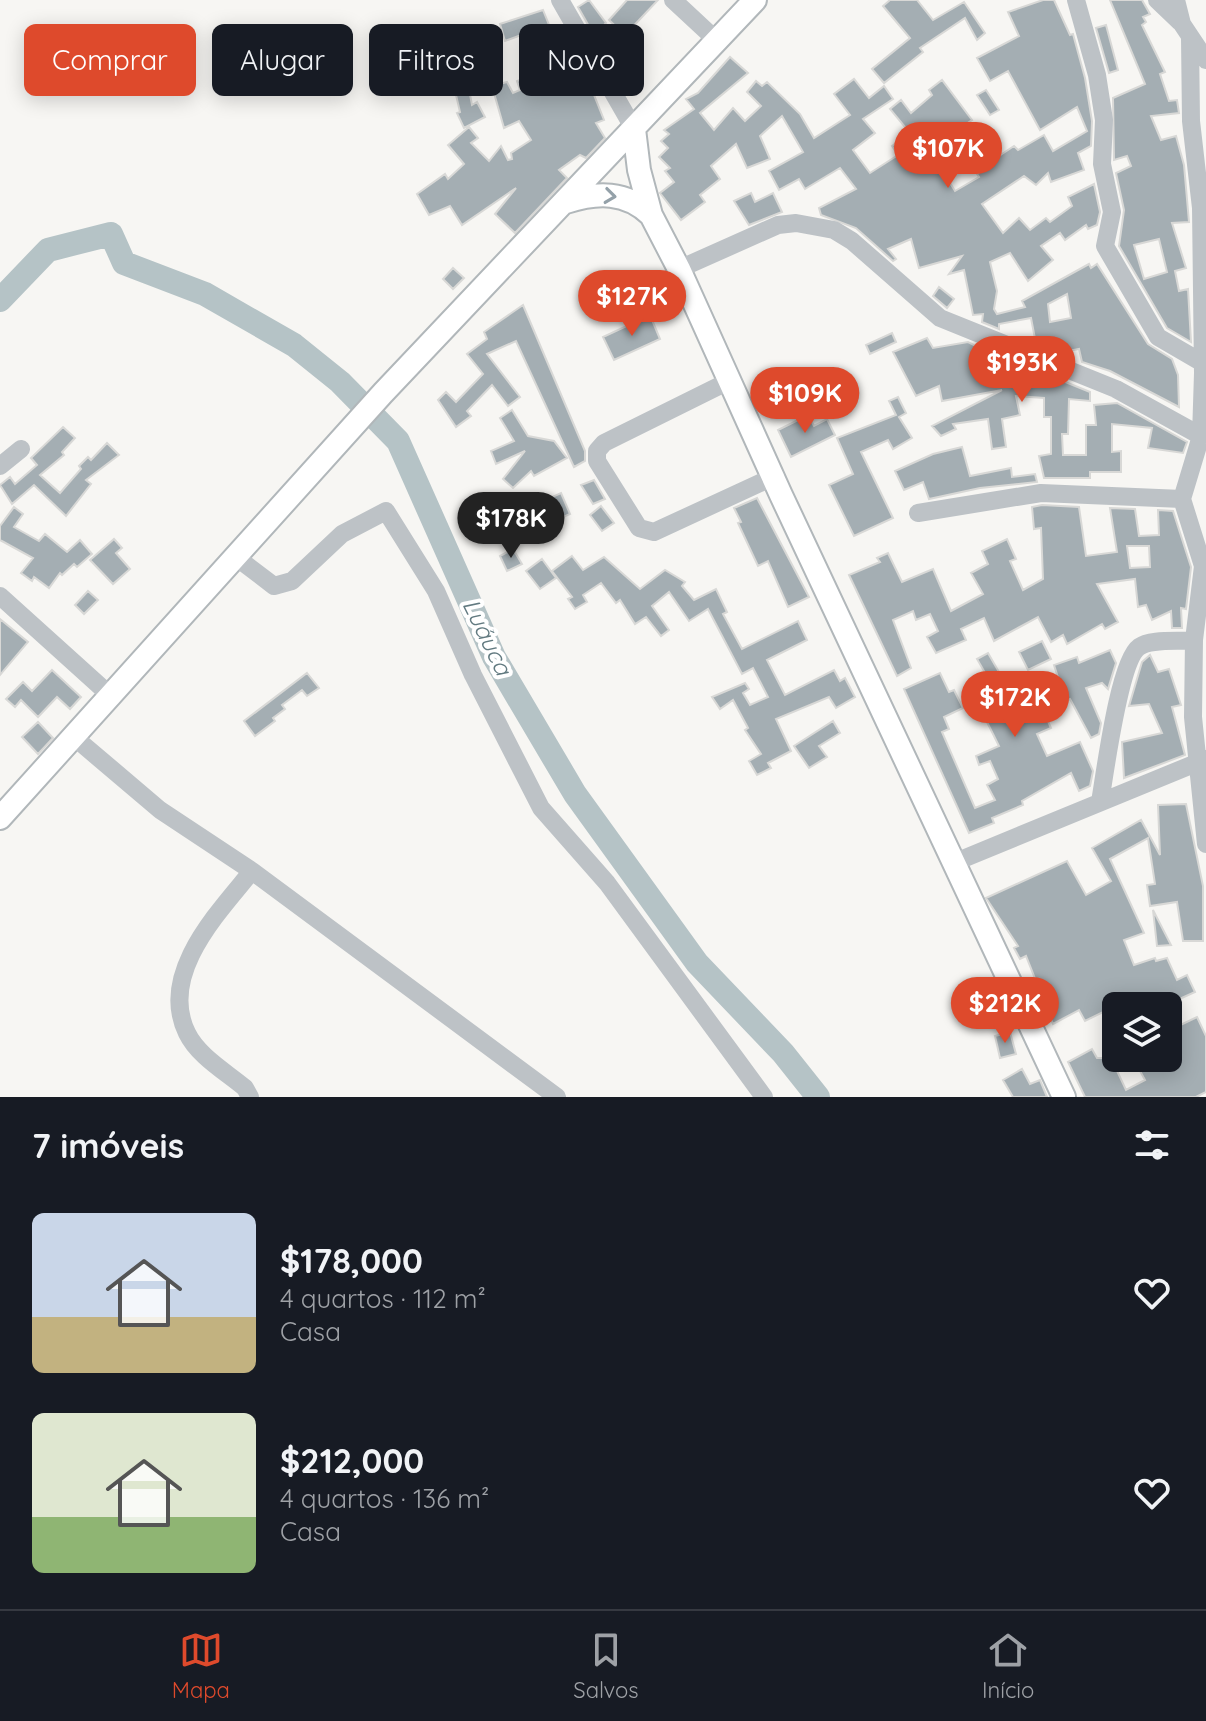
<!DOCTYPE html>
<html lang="pt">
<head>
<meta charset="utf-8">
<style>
  body { margin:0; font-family:Quicksand,sans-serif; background:#20242c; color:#f1f3f6; height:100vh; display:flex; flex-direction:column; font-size:30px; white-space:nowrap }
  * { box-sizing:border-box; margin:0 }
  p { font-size:26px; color:#9ea1a6 }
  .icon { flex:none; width:44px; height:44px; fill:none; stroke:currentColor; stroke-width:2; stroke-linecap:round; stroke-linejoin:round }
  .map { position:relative; height:1097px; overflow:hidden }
  .side { display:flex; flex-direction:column; background:#171b24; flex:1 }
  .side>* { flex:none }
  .hud { position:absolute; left:24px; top:24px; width:800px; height:72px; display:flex; gap:16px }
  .tools { position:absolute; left:1102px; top:992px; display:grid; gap:16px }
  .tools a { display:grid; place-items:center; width:80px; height:80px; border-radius:12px; background:#171b24; box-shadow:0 4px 20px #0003; font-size:40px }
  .price { position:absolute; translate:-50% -68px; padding:0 18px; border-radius:28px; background:#de4a2c; color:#fff; font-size:26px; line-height:52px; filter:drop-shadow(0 2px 4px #0008) }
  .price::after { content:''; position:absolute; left:50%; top:48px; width:24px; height:18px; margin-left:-12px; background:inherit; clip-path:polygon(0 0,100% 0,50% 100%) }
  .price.selected { background:#222; color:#fff }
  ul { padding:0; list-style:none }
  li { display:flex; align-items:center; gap:24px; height:200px; padding:0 32px }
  li span { display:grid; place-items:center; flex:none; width:224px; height:160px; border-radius:12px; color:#555 }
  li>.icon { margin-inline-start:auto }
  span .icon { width:96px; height:96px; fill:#fffc; stroke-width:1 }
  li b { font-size:34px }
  h2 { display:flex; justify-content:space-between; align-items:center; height:96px; padding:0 32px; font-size:34px }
  .pill { padding:0 28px; border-radius:12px; background:#171b24; box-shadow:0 4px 20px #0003; font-size:28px; line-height:72px }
  .pill.selected { background:#de4a2c; color:#fff }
  .dock { display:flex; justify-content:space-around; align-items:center; height:112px; border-top:2px solid #363941; background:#171b24; font-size:22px; color:#9ea1a6 }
  .dock a { display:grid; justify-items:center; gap:4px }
  .dock .selected { color:#de4a2c }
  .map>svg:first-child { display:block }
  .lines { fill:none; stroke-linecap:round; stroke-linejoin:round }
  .river { stroke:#b5c3c6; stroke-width:24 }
  .building { fill:#a4aeb3; stroke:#d8d8d6; stroke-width:2; fill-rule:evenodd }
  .major-casing { stroke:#b1b7ba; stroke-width:26 }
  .minor { stroke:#bdc2c6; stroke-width:18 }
  .major { stroke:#fff; stroke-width:22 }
  .oneway { stroke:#94a1a9 }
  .labels { text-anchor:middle; stroke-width:8; stroke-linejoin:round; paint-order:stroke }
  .water-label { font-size:24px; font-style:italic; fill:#627a80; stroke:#fff }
</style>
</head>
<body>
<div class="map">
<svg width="1206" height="1097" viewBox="0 0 1206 1097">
  <rect width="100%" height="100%" fill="#f7f6f3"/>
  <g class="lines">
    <!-- river -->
    <path class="river" d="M 0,300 L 48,250 L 111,234 L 124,263 L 205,294 L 294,345 L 340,382 L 398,441 L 494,657 L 575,794 L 697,963 L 783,1053 L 818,1097"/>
  </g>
  <!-- building -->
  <path class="building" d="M 589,0 L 606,23 L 594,35 L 578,7 Z
    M 627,0 L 658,0 L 625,35 L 609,20 Z
    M 890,0 L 917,0 L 933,20 L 964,2 L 985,33 L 977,40 L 965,18 L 920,48 L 923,52 L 884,83 L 872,69 L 910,38 L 883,6 Z
    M 1043,0 L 1054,0 L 1070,35 L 1073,34 L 1085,78 L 1092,121 L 1091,146 L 1078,153 L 1084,170 L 1051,182 L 1048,173 L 1036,185 L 1024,176 L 982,204 L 1003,233 L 1019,218 L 1030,230 L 1046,218 L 1050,222 L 1072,206 L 1068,197 L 1094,184 L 1100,212 L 1097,225 L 1088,229 L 1086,225 L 1065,240 L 1060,233 L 1041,246 L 1053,260 L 1028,281 L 1010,253 L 990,262 L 997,291 L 994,309 L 997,314 L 1025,307 L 1022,301 L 1089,264 L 1091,268 L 1097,264 L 1148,344 L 1172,359 L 1178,375 L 1179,407 L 1110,371 L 1082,362 L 1079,349 L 1058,353 L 1036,344 L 1031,318 L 999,324 L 999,329 L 982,322 L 983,314 L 973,315 L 964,270 L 949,274 L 962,256 L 919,268 L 911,239 L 888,249 L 896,259 L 893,261 L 856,228 L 821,215 L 819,208 L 856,189 L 840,168 L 805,189 L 799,179 L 779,190 L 769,171 L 803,152 L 782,116 L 760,136 L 770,159 L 747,168 L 736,144 L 711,166 L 720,179 L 700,195 L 705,202 L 681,220 L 660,193 L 674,182 L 665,171 L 670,168 L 659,157 L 668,148 L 661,141 L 669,134 L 664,130 L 694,109 L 686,99 L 698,93 L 730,57 L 748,73 L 700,113 L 714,130 L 733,108 L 745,121 L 761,106 L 747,92 L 756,81 L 762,86 L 767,82 L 800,114 L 814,138 L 850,115 L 834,94 L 854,79 L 869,98 L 884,86 L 893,99 L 863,119 L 875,133 L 853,150 L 870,173 L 898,155 L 892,146 L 910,133 L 890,109 L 901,100 L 911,113 L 932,95 L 929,90 L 942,80 L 972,120 L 947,137 L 944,132 L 926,144 L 955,191 L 979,177 L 977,174 L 981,171 L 963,152 L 983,134 L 999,156 L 1014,146 L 1018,150 L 1044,135 L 1053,151 L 1087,131 L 1077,107 L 1040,130 L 1008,71 L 990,81 L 977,58 L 1019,36 L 1008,12 ZM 1067,294 L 1071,318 L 1050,322 L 1048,304 Z
    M 1110,0 L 1142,0 L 1150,14 L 1143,17 L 1146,22 L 1142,25 L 1165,72 L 1160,74 L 1169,101 L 1177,100 L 1179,113 L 1151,116 L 1161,140 L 1176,136 L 1184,165 L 1189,222 L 1172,223 L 1186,268 L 1175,271 L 1179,291 L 1188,289 L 1191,342 L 1167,328 L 1119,246 L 1124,210 L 1116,173 L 1131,166 L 1127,156 L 1114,160 L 1113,98 L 1145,84 ZM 1159,239 L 1167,272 L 1144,279 L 1134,245 Z
    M 543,10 L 549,25 L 505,41 L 500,24 Z
    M 1106,25 L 1118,70 L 1109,73 L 1096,28 Z
    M 482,33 L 496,59 L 483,64 L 471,39 Z
    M 533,59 L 543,83 L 575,68 L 573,63 L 580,60 L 604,120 L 596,123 L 605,138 L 586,158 L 580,155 L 559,170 L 567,178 L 515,233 L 495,214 L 516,188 L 462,225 L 450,206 L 429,215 L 417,194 L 445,174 L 448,179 L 464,164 L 448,145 L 469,127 L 478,138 L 471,143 L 489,161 L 501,146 L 508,160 L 512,159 L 511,153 L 531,140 L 519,121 L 504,128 L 492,86 L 507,82 L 513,93 L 520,90 L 517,81 L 528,77 L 523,63 Z
    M 467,79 L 472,105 L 477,102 L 485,117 L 464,128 L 457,113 L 460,112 L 453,82 Z
    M 986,90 L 999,110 L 990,115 L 977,95 Z
    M 751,193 L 755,202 L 773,193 L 782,212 L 749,225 L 734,201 Z
    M 453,268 L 464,278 L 453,289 L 443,279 Z
    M 939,287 L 954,299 L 947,308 L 933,296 Z
    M 523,305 L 585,451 L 585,461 L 574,467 L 516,341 L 487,354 L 520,397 L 508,406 L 492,385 L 467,411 L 471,416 L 456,427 L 438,400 L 446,392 L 456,402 L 483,374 L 467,354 L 487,339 L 484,332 Z
    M 650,315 L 660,339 L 614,360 L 603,337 Z
    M 892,333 L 896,342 L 870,354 L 866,345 Z
    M 927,338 L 933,348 L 968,342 L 976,346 L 978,354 L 992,352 L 1090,392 L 1090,401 L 1069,399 L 1068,434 L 1062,434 L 1063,455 L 1086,455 L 1086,425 L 1096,425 L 1094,405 L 1117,403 L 1187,442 L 1183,453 L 1148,448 L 1152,428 L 1112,424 L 1112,452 L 1121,451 L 1121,472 L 1090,472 L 1090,478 L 1044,478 L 1039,456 L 1051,454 L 1051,417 L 1044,417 L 1044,398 L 1016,396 L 1020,415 L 1002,419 L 1006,447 L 992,449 L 988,419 L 953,424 L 956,429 L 941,436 L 932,426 L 1002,390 L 942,401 L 939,386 L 916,396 L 893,352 Z
    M 898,397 L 906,413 L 899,417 L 912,438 L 893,449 L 888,440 L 861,452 L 893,518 L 854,536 L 829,485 L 853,474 L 837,438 L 896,415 L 889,401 Z
    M 512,410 L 528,436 L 554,441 L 567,458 L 534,476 L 531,471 L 513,488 L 503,479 L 525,451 L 496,464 L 491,451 L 514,441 L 500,418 Z
    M 808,415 L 814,426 L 827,419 L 835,435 L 791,457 L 778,430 Z
    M 63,427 L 75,438 L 62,452 L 64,455 L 40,475 L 60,493 L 81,469 L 79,466 L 88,457 L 91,460 L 107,443 L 119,455 L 86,480 L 91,484 L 66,516 L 34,485 L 12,504 L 0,485 L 10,477 L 15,484 L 37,465 L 31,458 Z
    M 962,447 L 970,476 L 1011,468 L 1012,477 L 1035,474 L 1037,482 L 980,488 L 929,499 L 923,482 L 904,490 L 895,471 L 933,454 Z
    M 594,480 L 605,499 L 593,504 L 581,485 Z
    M 561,493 L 570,514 L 541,527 L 532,506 Z
    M 757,498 L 809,597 L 788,607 L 768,561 L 758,566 L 738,523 L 741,522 L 734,508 Z
    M 1042,505 L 1079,507 L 1086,556 L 1117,552 L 1110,508 L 1135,509 L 1139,536 L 1159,535 L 1158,510 L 1173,511 L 1191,567 L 1186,609 L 1181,608 L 1182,628 L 1172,628 L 1171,611 L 1152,620 L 1146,605 L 1138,607 L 1135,579 L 1097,584 L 1118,622 L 1105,629 L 1102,624 L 1067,644 L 1063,635 L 1051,642 L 1038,617 L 994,641 L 984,618 L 961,629 L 966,640 L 936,653 L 927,637 L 938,631 L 930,614 L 916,620 L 913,611 L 893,620 L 911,668 L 897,676 L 849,575 L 880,562 L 877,558 L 888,553 L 902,582 L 933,569 L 951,611 L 983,594 L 971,573 L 988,564 L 982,551 L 1007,539 L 1016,559 L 1010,561 L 1023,590 L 1043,579 L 1041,528 L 1034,529 L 1032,507 ZM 1127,546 L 1149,546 L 1150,567 L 1130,568 Z
    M 601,506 L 614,523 L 602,531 L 590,515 Z
    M 14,507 L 23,514 L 14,527 L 39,541 L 45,534 L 67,552 L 80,540 L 92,554 L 77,567 L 74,564 L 62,575 L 60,573 L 49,588 L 34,577 L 32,581 L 21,573 L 33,558 L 0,540 L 0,526 Z
    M 114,539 L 122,548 L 116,553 L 130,569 L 113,584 L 90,560 Z
    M 513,549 L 522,564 L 507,571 L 500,556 Z
    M 572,556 L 583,570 L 604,557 L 640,589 L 665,570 L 685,582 L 682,586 L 694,600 L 716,589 L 727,612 L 723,614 L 742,649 L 798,621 L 807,640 L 767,660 L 785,695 L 834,670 L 840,681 L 845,678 L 855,697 L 836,708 L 829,697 L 776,719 L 791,751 L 768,763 L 771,768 L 757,775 L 749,761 L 761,754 L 745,730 L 748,728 L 733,700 L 720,709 L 712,697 L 745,683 L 749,689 L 743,693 L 750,705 L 768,697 L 753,668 L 742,674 L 708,609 L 689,621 L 669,592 L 652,606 L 669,630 L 661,636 L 646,617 L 635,624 L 620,600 L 616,603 L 601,583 L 583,595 L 587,602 L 575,609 L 568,599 L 572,597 L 552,571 Z
    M 542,559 L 556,578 L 540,589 L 526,571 Z
    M 88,591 L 98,600 L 84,614 L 75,605 Z
    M 0,619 L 28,642 L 0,675 Z
    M 1042,641 L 1051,659 L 1028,670 L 1019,652 Z
    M 1110,650 L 1116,663 L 1108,689 L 1102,683 L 1086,688 L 1101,723 L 1099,734 L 1091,738 L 1070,699 L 1043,710 L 1051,728 L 1037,734 L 1047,756 L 1080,742 L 1093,771 L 1090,786 L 1079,791 L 1071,773 L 1022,801 L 1023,805 L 992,818 L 994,823 L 969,833 L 904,689 L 940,673 L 949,692 L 954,690 L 963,708 L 944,717 L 949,729 L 942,732 L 975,808 L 995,800 L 987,785 L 998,779 L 990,761 L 979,765 L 976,756 L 999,746 L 985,718 L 1035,694 L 1038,700 L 1062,690 L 1054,665 L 1077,657 L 1079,663 Z
    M 988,653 L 999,672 L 988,678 L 977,659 Z
    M 1150,655 L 1158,672 L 1169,669 L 1181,705 L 1172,707 L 1185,755 L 1124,778 L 1122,742 L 1162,733 L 1149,704 L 1129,706 L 1142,662 Z
    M 52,670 L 81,697 L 70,709 L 57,697 L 38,717 L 21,700 L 15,707 L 6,699 L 23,682 L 32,691 Z
    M 307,673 L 319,688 L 307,696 L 302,690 L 282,705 L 285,709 L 273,718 L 275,721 L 255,736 L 244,721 Z
    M 833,721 L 840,733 L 819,746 L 827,757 L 809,768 L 794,746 Z
    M 38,722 L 53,738 L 38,754 L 22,737 Z
    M 1186,804 L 1203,886 L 1203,941 L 1183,941 L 1177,902 L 1150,906 L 1147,885 L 1155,884 L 1148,838 L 1110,859 L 1144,933 L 1124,940 L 1134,965 L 1155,958 L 1156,961 L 1167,958 L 1177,980 L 1187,975 L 1195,992 L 1164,1006 L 1116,1006 L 1116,1027 L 1107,1010 L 1085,1021 L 1079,1010 L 1053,1024 L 1026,956 L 1020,959 L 1014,948 L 1018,946 L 986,898 L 1067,861 L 1086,895 L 1111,881 L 1092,848 L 1141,820 L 1160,855 L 1158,805 Z
    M 1153,910 L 1171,945 L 1157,946 Z
    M 1197,1017 L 1206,1036 L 1206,1092 L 1196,1097 L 1085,1097 L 1068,1062 L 1092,1049 L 1097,1058 L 1111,1058 L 1126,1090 L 1145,1080 L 1133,1058 L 1168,1058 L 1168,1031 Z
    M 1010,1032 L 1016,1054 L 1000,1058 L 995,1036 Z
    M 1022,1069 L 1030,1084 L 1040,1080 L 1047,1097 L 1013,1097 L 1003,1080 Z"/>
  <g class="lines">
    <!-- major casing -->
    <g class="major-casing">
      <path id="major" d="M 634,129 L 639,170 L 651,215 L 679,269 L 781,495 L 1064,1097
        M 566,202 C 597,192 626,191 651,215
        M 0,818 L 383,393 L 755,0"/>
    </g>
    <!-- minor -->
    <path class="minor" d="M 560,0 L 634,129
      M 673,0 L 715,39
      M 1076,0 L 1097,75 L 1104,120 L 1102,164 L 1112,212 L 1105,246 L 1158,337 L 1201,362
      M 1157,0 L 1180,22
      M 1176,0 L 1182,24 L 1206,60
      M 1190,38 L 1191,121 L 1201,208 L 1203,373 L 1201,436 L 1182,499 L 1203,566 L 1194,640 L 1193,717 L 1206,844
      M 679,269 L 778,225 L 796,223 L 834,230 L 852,241 L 940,318 L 1116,389 L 1201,436
      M 731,380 L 604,443 L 597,451 L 597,461 L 639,528 L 654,532 L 775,476
      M 0,466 L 21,449
      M 918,513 L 1041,493 L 1182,499
      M 236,557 L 274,586 L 292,581 L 342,534 L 386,511 L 436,591 L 473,675 L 541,808 L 607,883 L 764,1097
      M 0,596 L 112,697
      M 74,737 L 160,810 L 252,871 L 557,1097
      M 1100,802 C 1105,774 1119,661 1139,647 C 1151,638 1180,642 1194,640
      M 953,863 L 1206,759
      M 250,1097 L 245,1088 C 226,1072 198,1056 187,1033 C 158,974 218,913 252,871"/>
    <!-- major -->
    <use href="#major" class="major"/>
  </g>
  <!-- one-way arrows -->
  <defs><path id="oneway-chevron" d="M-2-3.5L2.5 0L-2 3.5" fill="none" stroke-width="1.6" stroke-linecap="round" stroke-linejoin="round" transform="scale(2)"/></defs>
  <use class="oneway" href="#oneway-chevron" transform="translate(610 196) rotate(7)"/>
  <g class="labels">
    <!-- water labels -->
    <g class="water-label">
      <text transform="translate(487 637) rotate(64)" y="8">Luáuca</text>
    </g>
  </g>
</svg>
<div class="tools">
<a><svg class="icon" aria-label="layers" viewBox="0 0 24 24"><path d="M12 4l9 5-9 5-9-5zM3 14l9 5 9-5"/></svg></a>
</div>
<b class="price" style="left:948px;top:190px">$107K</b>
<b class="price" style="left:632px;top:338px">$127K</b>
<b class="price" style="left:1022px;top:404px">$193K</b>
<b class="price" style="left:805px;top:435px">$109K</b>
<b class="price selected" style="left:511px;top:560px">$178K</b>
<b class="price" style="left:1015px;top:739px">$172K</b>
<b class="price" style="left:1005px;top:1045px">$212K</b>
<div class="hud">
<a class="pill selected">Comprar</a>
<a class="pill">Alugar</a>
<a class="pill">Filtros</a>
<a class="pill">Novo</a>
</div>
</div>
<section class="side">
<h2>7 imóveis<svg class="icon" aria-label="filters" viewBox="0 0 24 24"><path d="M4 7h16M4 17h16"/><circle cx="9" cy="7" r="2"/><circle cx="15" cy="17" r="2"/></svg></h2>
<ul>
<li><span style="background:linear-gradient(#c9d6e8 65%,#c2b280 0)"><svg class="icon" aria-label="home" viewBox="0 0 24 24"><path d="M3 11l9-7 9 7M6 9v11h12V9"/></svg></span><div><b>$178,000</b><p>4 quartos · 112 m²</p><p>Casa</p></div><svg class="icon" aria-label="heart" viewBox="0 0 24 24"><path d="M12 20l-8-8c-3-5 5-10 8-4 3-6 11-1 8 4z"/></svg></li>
<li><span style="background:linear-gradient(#dfe7d0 65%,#8fb573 0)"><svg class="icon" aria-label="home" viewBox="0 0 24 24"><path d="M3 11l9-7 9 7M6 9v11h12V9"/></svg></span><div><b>$212,000</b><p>4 quartos · 136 m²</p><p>Casa</p></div><svg class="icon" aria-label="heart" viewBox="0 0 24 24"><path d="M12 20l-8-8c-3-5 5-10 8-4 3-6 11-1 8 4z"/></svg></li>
</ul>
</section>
<nav class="dock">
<a class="selected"><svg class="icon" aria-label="map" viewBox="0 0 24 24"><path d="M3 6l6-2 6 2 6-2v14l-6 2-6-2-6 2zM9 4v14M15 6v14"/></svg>Mapa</a>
<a><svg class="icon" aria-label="saved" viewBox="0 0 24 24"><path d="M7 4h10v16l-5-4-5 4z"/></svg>Salvos</a>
<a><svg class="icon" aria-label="home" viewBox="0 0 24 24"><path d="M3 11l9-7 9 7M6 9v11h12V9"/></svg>Início</a>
</nav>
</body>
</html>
